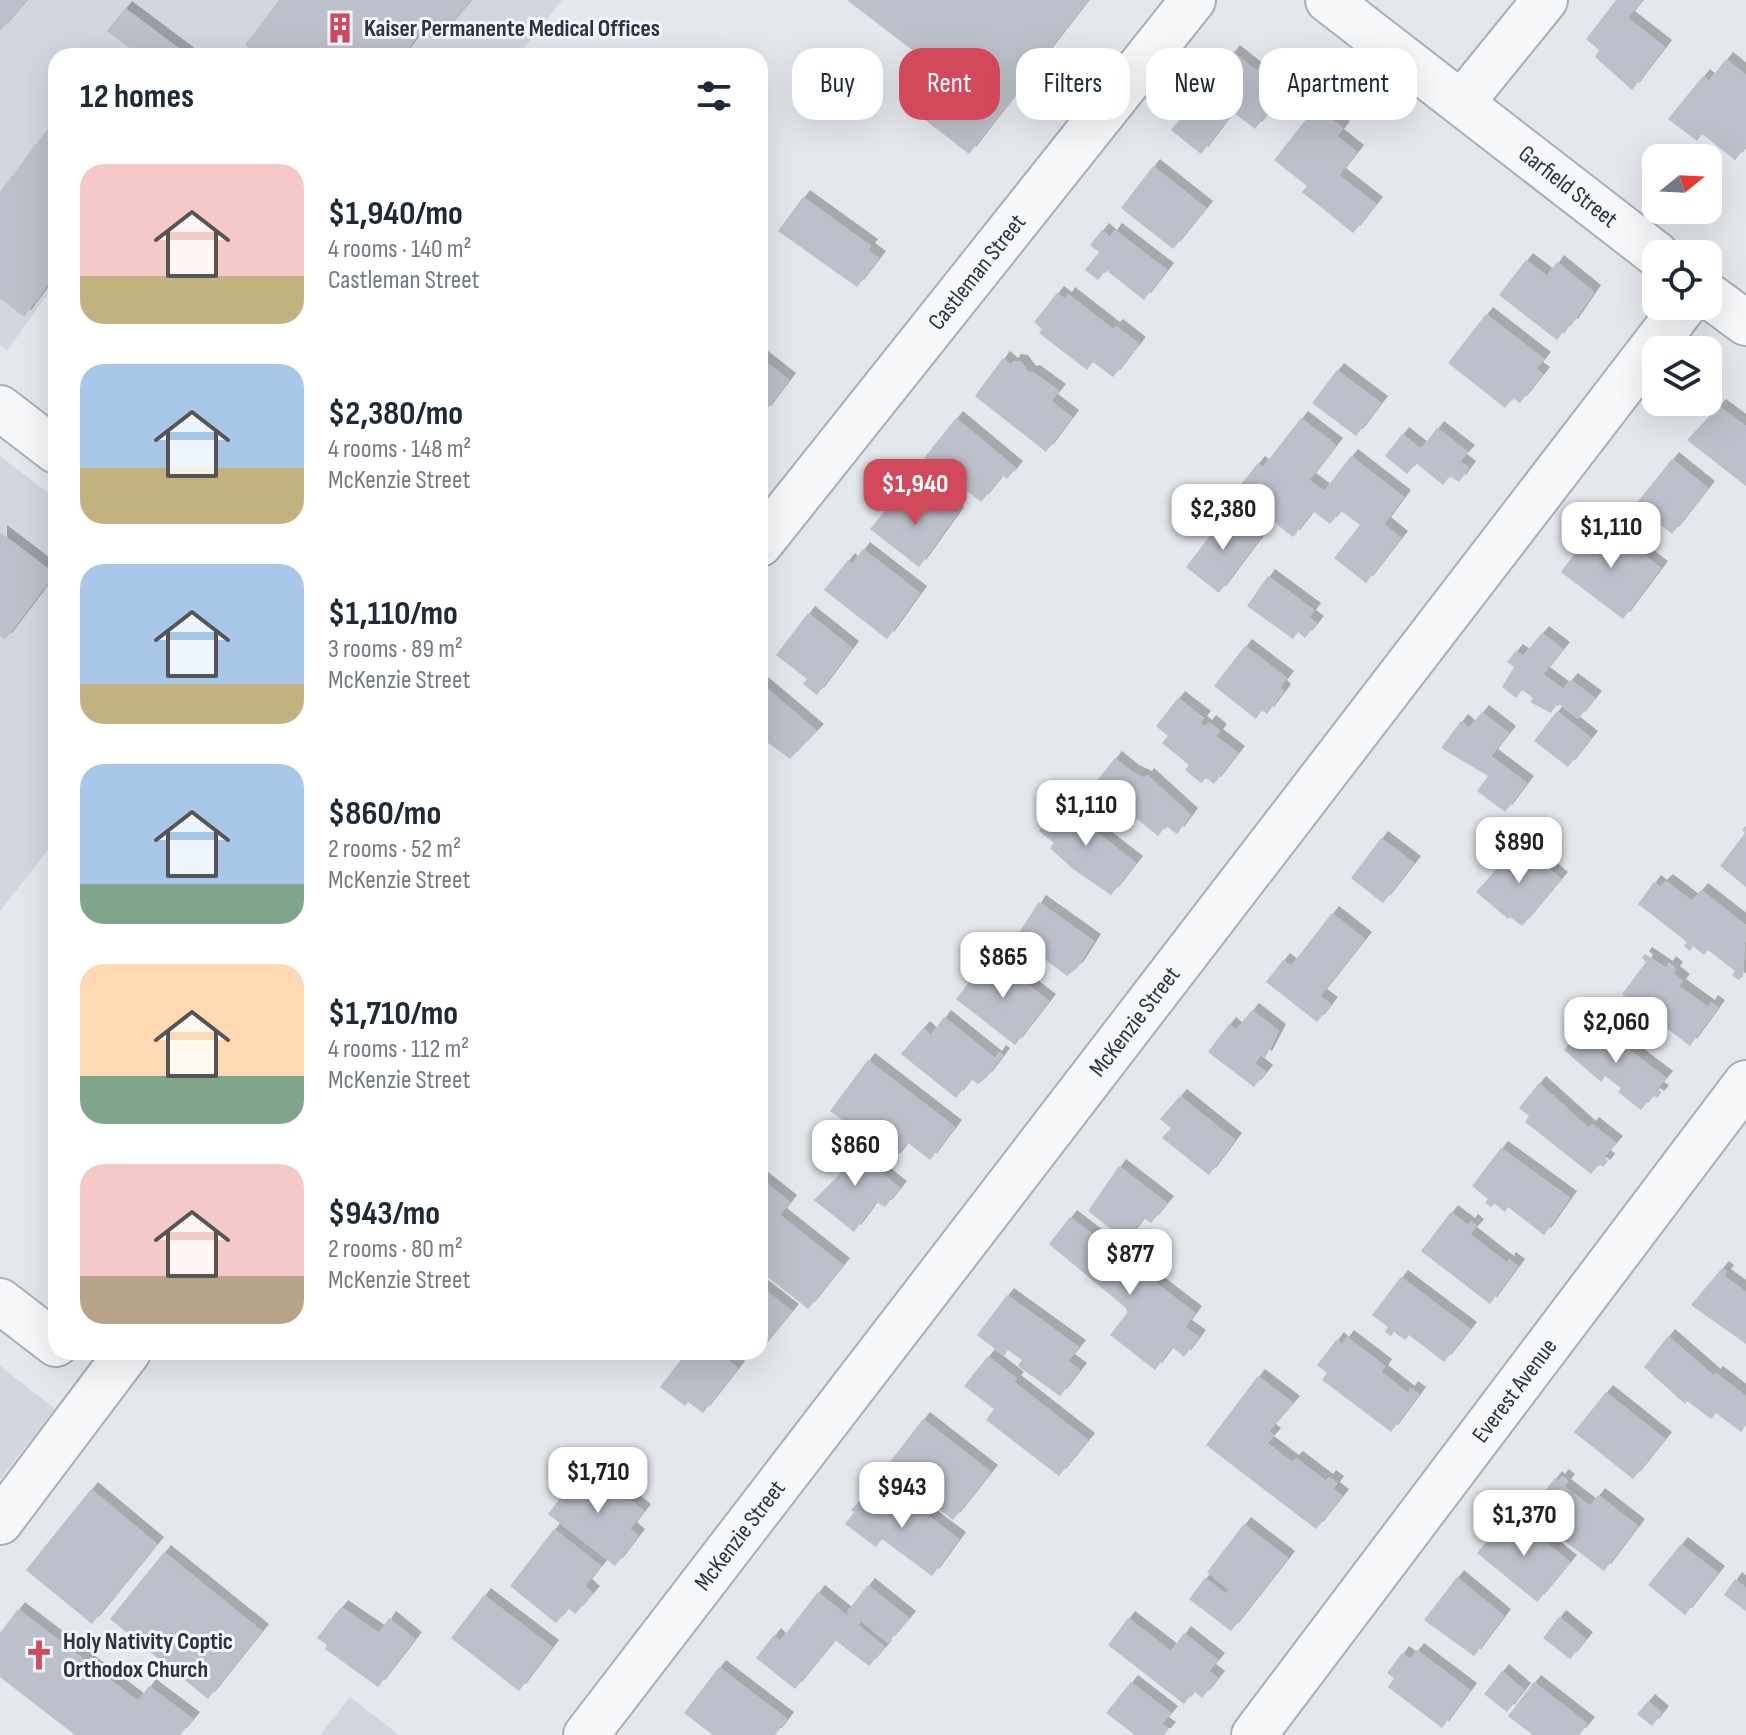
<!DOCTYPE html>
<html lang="en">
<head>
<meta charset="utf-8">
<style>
  body { margin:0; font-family:"Sofia Sans Condensed",sans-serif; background:#f2f2f3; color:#1f2937; height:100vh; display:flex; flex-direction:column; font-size:30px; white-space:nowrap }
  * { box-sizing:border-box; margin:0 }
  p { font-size:26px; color:#747a83 }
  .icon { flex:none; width:44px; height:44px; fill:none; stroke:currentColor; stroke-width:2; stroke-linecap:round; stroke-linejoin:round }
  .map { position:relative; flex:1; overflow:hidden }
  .sheet { position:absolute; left:48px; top:48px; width:720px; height:1312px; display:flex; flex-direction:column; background:#fff; border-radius:24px; box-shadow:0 8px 32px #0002 }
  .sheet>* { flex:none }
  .guide { position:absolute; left:792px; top:48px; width:760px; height:72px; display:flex; gap:16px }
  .needle { width:52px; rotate:72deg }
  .buttons { position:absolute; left:1642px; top:144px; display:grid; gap:16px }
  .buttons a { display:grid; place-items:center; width:80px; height:80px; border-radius:16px; background:#fff; box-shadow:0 8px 32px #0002; font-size:40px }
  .price { position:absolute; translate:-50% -68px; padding:0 18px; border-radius:16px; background:#fff; color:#222; font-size:26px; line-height:52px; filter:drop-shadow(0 2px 4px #0008) }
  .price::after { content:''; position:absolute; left:50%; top:48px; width:24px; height:18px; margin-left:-12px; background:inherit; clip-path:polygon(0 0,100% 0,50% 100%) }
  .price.on { background:#d1495b; color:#fff }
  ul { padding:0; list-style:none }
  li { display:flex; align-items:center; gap:24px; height:200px; padding:0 32px }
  li span { display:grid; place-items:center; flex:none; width:224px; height:160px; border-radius:24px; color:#555 }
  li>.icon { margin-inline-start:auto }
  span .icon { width:96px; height:96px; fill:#fffc; stroke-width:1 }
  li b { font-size:34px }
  h2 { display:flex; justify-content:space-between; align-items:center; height:96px; padding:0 32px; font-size:34px }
  .tag { padding:0 28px; border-radius:24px; background:#fff; box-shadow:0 8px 32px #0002; font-size:28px; line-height:72px }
  .tag.on { background:#d1495b; color:#fff }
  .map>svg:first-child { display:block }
  .built { fill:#d2d6de }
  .building { fill:#bbc0ca; filter:url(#shadow) }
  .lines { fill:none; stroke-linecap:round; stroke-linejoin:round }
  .minor-casing { stroke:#a9aeb7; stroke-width:48 }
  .minor { stroke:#f7f8fa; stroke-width:44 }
  .labels { text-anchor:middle; stroke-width:6; stroke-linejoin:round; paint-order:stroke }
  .poi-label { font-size:24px; font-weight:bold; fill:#2b3445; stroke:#f4f6f9; text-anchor:start }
  .street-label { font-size:24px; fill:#2b3445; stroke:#f4f6f9 }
</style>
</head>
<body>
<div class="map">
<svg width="1746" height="1735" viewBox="0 0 1746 1735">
  <defs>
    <filter id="shadow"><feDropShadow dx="7" dy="-7" stdDeviation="0" flood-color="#0004"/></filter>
  </defs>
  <rect width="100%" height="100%" fill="#e4e7ec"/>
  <!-- built -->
  <path class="built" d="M 0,0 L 562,0 L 518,56 L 56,56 L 56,282 L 7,351 L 0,345 Z
    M 0,456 L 56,499 L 56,840 L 0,911 Z
    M 0,1366 L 55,1409 L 0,1479 Z
    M 350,1697 L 399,1735 L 320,1735 Z"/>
  <!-- building -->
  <path class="building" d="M 0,0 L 27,0 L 0,31 Z
    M 279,0 L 471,0 L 443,33 L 427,23 L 403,56 L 260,56 L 245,45 Z
    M 847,0 L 1088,0 L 969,154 L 907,106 L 911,101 L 899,91 L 906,82 L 918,92 L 933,73 L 926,68 L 929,63 Z
    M 1616,0 L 1642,0 L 1628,18 L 1665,47 L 1632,90 L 1595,57 L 1599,50 L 1586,39 Z
    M 125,8 L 189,56 L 140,56 L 107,31 Z
    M 1233,52 L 1257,71 L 1261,65 L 1289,86 L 1255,129 L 1233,112 L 1201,154 L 1171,130 Z
    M 1726,59 L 1746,75 L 1746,146 L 1735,160 L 1702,134 L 1697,141 L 1668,119 L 1703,76 L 1709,81 Z
    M 1316,107 L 1343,128 L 1337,136 L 1357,152 L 1339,175 L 1376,204 L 1353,233 L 1302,192 L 1307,186 L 1274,160 Z
    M 51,124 L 56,128 L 56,274 L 24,317 L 0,298 L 0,192 Z
    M 1153,166 L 1206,208 L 1173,249 L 1121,208 Z
    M 803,197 L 871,246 L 868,250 L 879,258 L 857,287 L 778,231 Z
    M 1102,230 L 1110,237 L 1115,230 L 1167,270 L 1144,300 L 1106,270 L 1098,280 L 1085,270 L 1099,252 L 1090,245 Z
    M 1526,260 L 1547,276 L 1557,262 L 1594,292 L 1571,326 L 1568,325 L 1557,340 L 1499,295 Z
    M 1057,293 L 1065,299 L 1068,294 L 1113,329 L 1116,326 L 1139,344 L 1113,377 L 1093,362 L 1087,370 L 1039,333 L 1042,329 L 1034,322 Z
    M 1486,314 L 1544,359 L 1536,369 L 1543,374 L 1520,403 L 1513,398 L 1505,408 L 1448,363 Z
    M 760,357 L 789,380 L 764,413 L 760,410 Z
    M 1003,358 L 1011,365 L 1014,361 L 1021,362 L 1029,373 L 1033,372 L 1059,391 L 1051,401 L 1072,417 L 1046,452 L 975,396 Z
    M 1337,370 L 1381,403 L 1356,436 L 1312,403 Z
    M 1719,406 L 1746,426 L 1746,486 L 1687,440 Z
    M 956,418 L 1016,468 L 1007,479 L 1003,475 L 981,502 L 924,458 Z
    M 1301,418 L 1336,445 L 1309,480 L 1324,491 L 1351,456 L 1404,497 L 1384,524 L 1401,538 L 1366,583 L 1334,558 L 1360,525 L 1341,511 L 1330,524 L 1313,511 L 1293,537 L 1235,492 L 1258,463 L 1263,467 Z
    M 1437,428 L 1468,452 L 1460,461 L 1469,468 L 1459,482 L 1450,476 L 1443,485 L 1416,463 L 1407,474 L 1385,456 L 1402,434 L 1421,449 Z
    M 1672,459 L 1708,488 L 1672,534 L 1635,505 Z
    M 930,493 L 957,514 L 919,567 L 870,529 L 889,506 L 896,512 L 908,497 L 920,506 Z
    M 1228,512 L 1261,537 L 1219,593 L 1186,567 Z
    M 1599,521 L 1661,568 L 1623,619 L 1561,572 Z
    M 0,532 L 55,574 L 5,640 L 0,636 Z
    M 863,549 L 920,593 L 887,639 L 824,590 L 848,560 L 852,564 Z
    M 1268,576 L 1314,610 L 1309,617 L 1317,623 L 1305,638 L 1298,632 L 1293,639 L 1247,606 Z
    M 808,613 L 852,648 L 817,695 L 803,684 L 807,679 L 776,655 Z
    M 1542,633 L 1563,649 L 1543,674 L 1563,689 L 1571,680 L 1595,698 L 1578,719 L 1558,703 L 1551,713 L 1530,702 L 1533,698 L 1522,690 L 1516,698 L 1502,687 L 1514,667 L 1507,662 L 1516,651 L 1523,656 Z
    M 1245,646 L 1287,678 L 1280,687 L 1284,691 L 1267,714 L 1262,710 L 1256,719 L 1214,686 Z
    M 760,683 L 817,731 L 790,759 L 760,737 Z
    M 1178,698 L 1204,718 L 1200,723 L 1205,727 L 1209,722 L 1220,731 L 1216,736 L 1238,753 L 1214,784 L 1206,778 L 1201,783 L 1185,770 L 1189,765 L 1162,743 L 1168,736 L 1156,726 Z
    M 1557,711 L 1591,738 L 1568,767 L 1534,741 Z
    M 1482,712 L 1509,733 L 1491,756 L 1527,783 L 1505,812 L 1477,791 L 1488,776 L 1441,748 L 1461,721 L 1469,728 Z
    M 1115,758 L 1132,772 L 1145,778 L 1147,775 L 1191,815 L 1177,834 L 1166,826 L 1158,836 L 1137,819 L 1134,824 L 1125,816 L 1128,812 L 1095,783 Z
    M 1066,798 L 1091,817 L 1086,824 L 1136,863 L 1111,895 L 1073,869 L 1050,848 L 1054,843 L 1039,831 Z
    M 1746,826 L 1746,887 L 1720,866 L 1745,833 L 1742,830 Z
    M 1381,838 L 1414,863 L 1383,903 L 1351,878 Z
    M 1520,843 L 1561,879 L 1522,926 L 1510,917 L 1508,919 L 1476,892 Z
    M 1666,881 L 1692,901 L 1701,890 L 1746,925 L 1743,977 L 1738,980 L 1732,975 L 1735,971 L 1708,950 L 1704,955 L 1693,946 L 1690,951 L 1684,946 L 1687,942 L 1638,904 L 1654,882 L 1660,887 Z
    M 1039,902 L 1094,941 L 1077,968 L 1067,976 L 1016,937 Z
    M 1332,913 L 1365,939 L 1320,996 L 1331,1004 L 1317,1022 L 1266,982 L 1283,960 L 1291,966 Z
    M 1645,954 L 1666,968 L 1669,963 L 1676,969 L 1673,973 L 1683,981 L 1679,986 L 1708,1007 L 1711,1002 L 1718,1007 L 1690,1046 L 1622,994 L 1646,962 L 1642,958 Z
    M 990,956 L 1049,1001 L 1015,1045 L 956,999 Z
    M 1252,1010 L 1279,1031 L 1265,1058 L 1261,1055 L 1255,1063 L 1266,1072 L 1254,1087 L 1208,1052 L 1229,1024 L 1236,1030 Z
    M 944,1017 L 995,1058 L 999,1052 L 1003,1055 L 986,1078 L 978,1084 L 971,1079 L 956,1098 L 901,1054 L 923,1028 L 931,1035 Z
    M 1583,1026 L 1593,1033 L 1598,1026 L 1666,1078 L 1657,1089 L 1662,1092 L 1657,1098 L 1653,1095 L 1641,1110 L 1618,1092 L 1621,1088 L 1605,1076 L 1601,1082 L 1564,1050 Z
    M 868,1060 L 955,1127 L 930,1160 L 907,1142 L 894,1160 L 830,1111 Z
    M 1539,1083 L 1589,1128 L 1592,1124 L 1616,1143 L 1604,1157 L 1608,1161 L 1603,1167 L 1599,1164 L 1591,1174 L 1525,1122 L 1529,1116 L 1519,1108 Z
    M 1180,1096 L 1235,1140 L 1209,1175 L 1162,1138 L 1171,1128 L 1160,1119 Z
    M 841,1141 L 900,1188 L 885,1207 L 876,1202 L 854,1232 L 814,1200 L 841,1173 L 825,1161 Z
    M 1501,1148 L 1570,1198 L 1544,1235 L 1508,1207 L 1505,1212 L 1495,1204 L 1491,1207 L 1485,1203 L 1488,1199 L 1472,1186 Z
    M 1119,1166 L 1167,1203 L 1151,1223 L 1144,1218 L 1126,1241 L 1088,1211 Z
    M 760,1178 L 790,1202 L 780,1215 L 843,1265 L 808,1309 L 760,1271 Z
    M 1451,1212 L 1468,1225 L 1471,1221 L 1477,1226 L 1470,1234 L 1507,1263 L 1509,1259 L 1518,1266 L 1490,1304 L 1421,1251 Z
    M 1070,1217 L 1195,1313 L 1185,1327 L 1199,1337 L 1184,1357 L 1172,1347 L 1155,1370 L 1110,1335 L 1127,1313 L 1126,1308 L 1049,1244 Z
    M 1722,1268 L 1727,1272 L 1724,1276 L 1746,1292 L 1746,1344 L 1691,1305 Z
    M 1401,1277 L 1470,1329 L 1444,1362 L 1409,1335 L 1405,1340 L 1394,1332 L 1391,1336 L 1385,1332 L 1388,1327 L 1372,1315 Z
    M 760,1286 L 792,1311 L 760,1350 Z
    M 1007,1295 L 1079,1347 L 1068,1361 L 1080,1370 L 1060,1396 L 1018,1366 L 1022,1360 L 1008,1350 L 1004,1356 L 977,1335 Z
    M 1668,1336 L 1714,1376 L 1716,1373 L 1746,1396 L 1746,1425 L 1741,1432 L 1716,1413 L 1711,1419 L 1687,1401 L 1685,1404 L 1644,1367 Z
    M 1347,1337 L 1385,1366 L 1381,1372 L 1408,1393 L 1411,1388 L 1419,1394 L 1391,1432 L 1322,1380 L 1327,1373 L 1317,1365 L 1337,1339 L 1342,1344 Z
    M 687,1352 L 717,1352 L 738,1368 L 703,1413 L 688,1402 L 685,1406 L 660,1387 Z
    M 988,1356 L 1017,1379 L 1014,1382 L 1088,1440 L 1059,1476 L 986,1420 L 994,1409 L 964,1386 Z
    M 1258,1376 L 1293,1403 L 1269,1431 L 1274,1435 L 1267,1443 L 1292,1462 L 1296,1458 L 1326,1481 L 1329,1477 L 1337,1483 L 1333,1489 L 1342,1496 L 1316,1529 L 1206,1445 Z
    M 1606,1392 L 1665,1439 L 1633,1479 L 1574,1432 Z
    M 923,1419 L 991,1472 L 953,1520 L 886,1467 Z
    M 586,1465 L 644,1511 L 630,1529 L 638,1536 L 615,1566 L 548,1514 Z
    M 1562,1476 L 1568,1481 L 1564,1486 L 1590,1506 L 1598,1495 L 1638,1526 L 1604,1571 L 1528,1513 L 1555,1478 L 1558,1481 Z
    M 872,1488 L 899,1508 L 906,1499 L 959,1539 L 932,1576 L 882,1539 L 876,1547 L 845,1524 L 854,1512 L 851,1510 Z
    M 91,1489 L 157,1544 L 92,1624 L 26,1570 Z
    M 1510,1513 L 1570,1562 L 1537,1602 L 1477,1553 Z
    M 1244,1524 L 1288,1558 L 1231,1631 L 1189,1599 L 1205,1578 L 1226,1594 L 1229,1590 L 1207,1572 Z
    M 554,1529 L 601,1566 L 585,1586 L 593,1593 L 575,1614 L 568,1608 L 556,1623 L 510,1586 Z
    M 1681,1544 L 1718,1573 L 1685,1615 L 1648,1585 Z
    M 164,1552 L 262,1631 L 208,1699 L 110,1619 Z
    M 1457,1577 L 1504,1616 L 1474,1656 L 1424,1620 Z
    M 1735,1579 L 1746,1588 L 1746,1611 L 1724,1595 Z
    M 868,1585 L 909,1618 L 888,1643 L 861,1621 L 858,1625 L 885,1647 L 869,1666 L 835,1640 L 795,1689 L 756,1658 L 774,1635 L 780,1641 L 818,1592 L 850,1618 L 847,1612 Z
    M 484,1595 L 552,1647 L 519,1691 L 451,1638 Z
    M 341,1607 L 379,1633 L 389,1618 L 415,1639 L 378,1687 L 325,1649 L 327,1645 L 317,1638 Z
    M 18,1609 L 138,1701 L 149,1686 L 193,1719 L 180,1735 L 75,1735 L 0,1677 L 0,1633 Z
    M 1559,1617 L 1586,1639 L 1570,1659 L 1543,1638 Z
    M 1128,1618 L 1171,1651 L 1184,1633 L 1218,1660 L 1209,1671 L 1218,1678 L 1202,1698 L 1194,1691 L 1184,1704 L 1108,1645 Z
    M 1417,1650 L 1470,1690 L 1442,1728 L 1388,1687 L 1394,1678 L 1387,1673 L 1402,1653 L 1410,1659 Z
    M 719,1667 L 787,1719 L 775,1735 L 713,1735 L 684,1713 Z
    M 1502,1671 L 1524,1690 L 1507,1712 L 1484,1694 Z
    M 1131,1682 L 1171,1713 L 1162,1724 L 1169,1729 L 1164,1735 L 1135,1735 L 1106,1713 Z
    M 1534,1682 L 1588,1724 L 1579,1735 L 1533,1735 L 1508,1716 Z
    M 1648,1701 L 1662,1713 L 1652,1726 L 1637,1714 Z"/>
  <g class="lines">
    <!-- minor casing -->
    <g class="minor-casing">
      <g id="minor">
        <path id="s1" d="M 1328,0 L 1656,254"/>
        <path d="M 1463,101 L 1545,0"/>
        <path d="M 1708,295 L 1746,323"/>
        <path d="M 0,408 L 56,451"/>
        <path id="s2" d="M 760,544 L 1193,0"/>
        <path d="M 0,1301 L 56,1344"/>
        <path d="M 0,1522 L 128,1352"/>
        <path id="s3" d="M 586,1735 L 1684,306"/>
        <path id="s4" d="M 1254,1735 L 1746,1083"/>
      </g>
    </g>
    <!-- minor -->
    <use href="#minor" class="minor"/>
  </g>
  <!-- icons -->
  <defs>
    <g id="building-bare" transform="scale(2.4)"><path d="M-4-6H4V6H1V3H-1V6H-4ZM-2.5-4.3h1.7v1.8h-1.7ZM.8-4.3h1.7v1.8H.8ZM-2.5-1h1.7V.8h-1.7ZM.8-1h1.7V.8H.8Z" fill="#d1495b" stroke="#f4f6f9" stroke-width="2.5" paint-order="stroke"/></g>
    <g id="church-bare" transform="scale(2.4)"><path d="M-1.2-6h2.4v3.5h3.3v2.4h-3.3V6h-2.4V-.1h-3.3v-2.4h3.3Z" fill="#d1495b" stroke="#f4f6f9" stroke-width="2.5" paint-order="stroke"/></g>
  </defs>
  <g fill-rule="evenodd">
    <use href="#building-bare" x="340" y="28"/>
    <use href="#church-bare" x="39" y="1655"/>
  </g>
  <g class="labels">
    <!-- poi labels -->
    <g class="poi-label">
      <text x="364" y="36">Kaiser Permanente Medical Offices</text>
      <text x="63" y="1649">Holy Nativity Coptic<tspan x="63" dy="28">Orthodox Church</tspan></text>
    </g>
    <!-- street labels -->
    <g class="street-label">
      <text dy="8" stroke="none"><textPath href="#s1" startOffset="304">Garfield Street</textPath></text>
      <text dy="8" stroke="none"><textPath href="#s2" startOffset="348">Castleman Street</textPath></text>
      <text dy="8" stroke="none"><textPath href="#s3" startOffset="900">McKenzie Street</textPath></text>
      <text dy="8" stroke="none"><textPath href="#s4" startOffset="432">Everest Avenue</textPath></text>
      <text dy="8" stroke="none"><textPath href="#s3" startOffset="252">McKenzie Street</textPath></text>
    </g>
  </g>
</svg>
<div class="buttons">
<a><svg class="needle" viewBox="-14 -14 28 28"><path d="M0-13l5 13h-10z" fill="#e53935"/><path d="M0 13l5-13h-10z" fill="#747a83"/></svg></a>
<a><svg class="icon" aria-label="locate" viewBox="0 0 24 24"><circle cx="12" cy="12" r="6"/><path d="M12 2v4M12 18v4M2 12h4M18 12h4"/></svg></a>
<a><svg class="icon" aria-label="layers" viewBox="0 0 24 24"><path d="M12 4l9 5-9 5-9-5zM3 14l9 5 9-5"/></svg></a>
</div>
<b class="price on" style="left:915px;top:527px">$1,940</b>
<b class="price" style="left:1223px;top:552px">$2,380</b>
<b class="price" style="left:1611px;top:570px">$1,110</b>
<b class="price" style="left:1086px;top:848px">$1,110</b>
<b class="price" style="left:1519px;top:885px">$890</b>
<b class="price" style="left:1003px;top:1000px">$865</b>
<b class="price" style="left:1616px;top:1065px">$2,060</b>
<b class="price" style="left:855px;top:1188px">$860</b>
<b class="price" style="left:1130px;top:1297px">$877</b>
<b class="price" style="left:598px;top:1515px">$1,710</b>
<b class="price" style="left:902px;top:1530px">$943</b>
<b class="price" style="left:1524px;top:1558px">$1,370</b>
<div class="guide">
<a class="tag">Buy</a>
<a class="tag on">Rent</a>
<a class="tag">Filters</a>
<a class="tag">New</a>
<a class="tag">Apartment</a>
</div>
<section class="sheet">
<h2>12 homes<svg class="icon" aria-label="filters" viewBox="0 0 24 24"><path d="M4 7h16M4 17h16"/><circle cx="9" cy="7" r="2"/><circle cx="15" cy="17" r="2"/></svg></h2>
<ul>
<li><span style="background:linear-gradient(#f6c9c9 70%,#c2b280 0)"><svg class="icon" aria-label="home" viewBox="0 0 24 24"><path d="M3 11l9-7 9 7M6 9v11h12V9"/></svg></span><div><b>$1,940/mo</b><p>4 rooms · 140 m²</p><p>Castleman Street</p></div></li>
<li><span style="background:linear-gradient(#a9c7e8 65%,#c2b280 0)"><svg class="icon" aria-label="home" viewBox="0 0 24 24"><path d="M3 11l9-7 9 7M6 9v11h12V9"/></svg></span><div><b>$2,380/mo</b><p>4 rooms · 148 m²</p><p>McKenzie Street</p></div></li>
<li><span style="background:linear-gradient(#a9c7e8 75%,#c2b280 0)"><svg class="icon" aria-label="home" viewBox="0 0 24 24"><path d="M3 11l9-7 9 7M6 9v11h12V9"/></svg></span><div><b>$1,110/mo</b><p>3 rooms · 89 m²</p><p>McKenzie Street</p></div></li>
<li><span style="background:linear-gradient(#a9c7e8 75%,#7fa58c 0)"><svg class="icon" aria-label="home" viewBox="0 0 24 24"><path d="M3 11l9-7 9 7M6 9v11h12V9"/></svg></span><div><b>$860/mo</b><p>2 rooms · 52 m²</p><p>McKenzie Street</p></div></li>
<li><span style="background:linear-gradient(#ffd9b3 70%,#7fa58c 0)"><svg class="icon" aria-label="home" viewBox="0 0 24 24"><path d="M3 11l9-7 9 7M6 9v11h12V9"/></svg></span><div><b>$1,710/mo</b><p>4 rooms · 112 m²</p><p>McKenzie Street</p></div></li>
<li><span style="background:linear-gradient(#f6c9c9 70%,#b9a48a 0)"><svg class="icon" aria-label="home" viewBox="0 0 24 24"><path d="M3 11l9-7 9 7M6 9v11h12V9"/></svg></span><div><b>$943/mo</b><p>2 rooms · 80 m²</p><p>McKenzie Street</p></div></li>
</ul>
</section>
</div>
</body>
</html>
